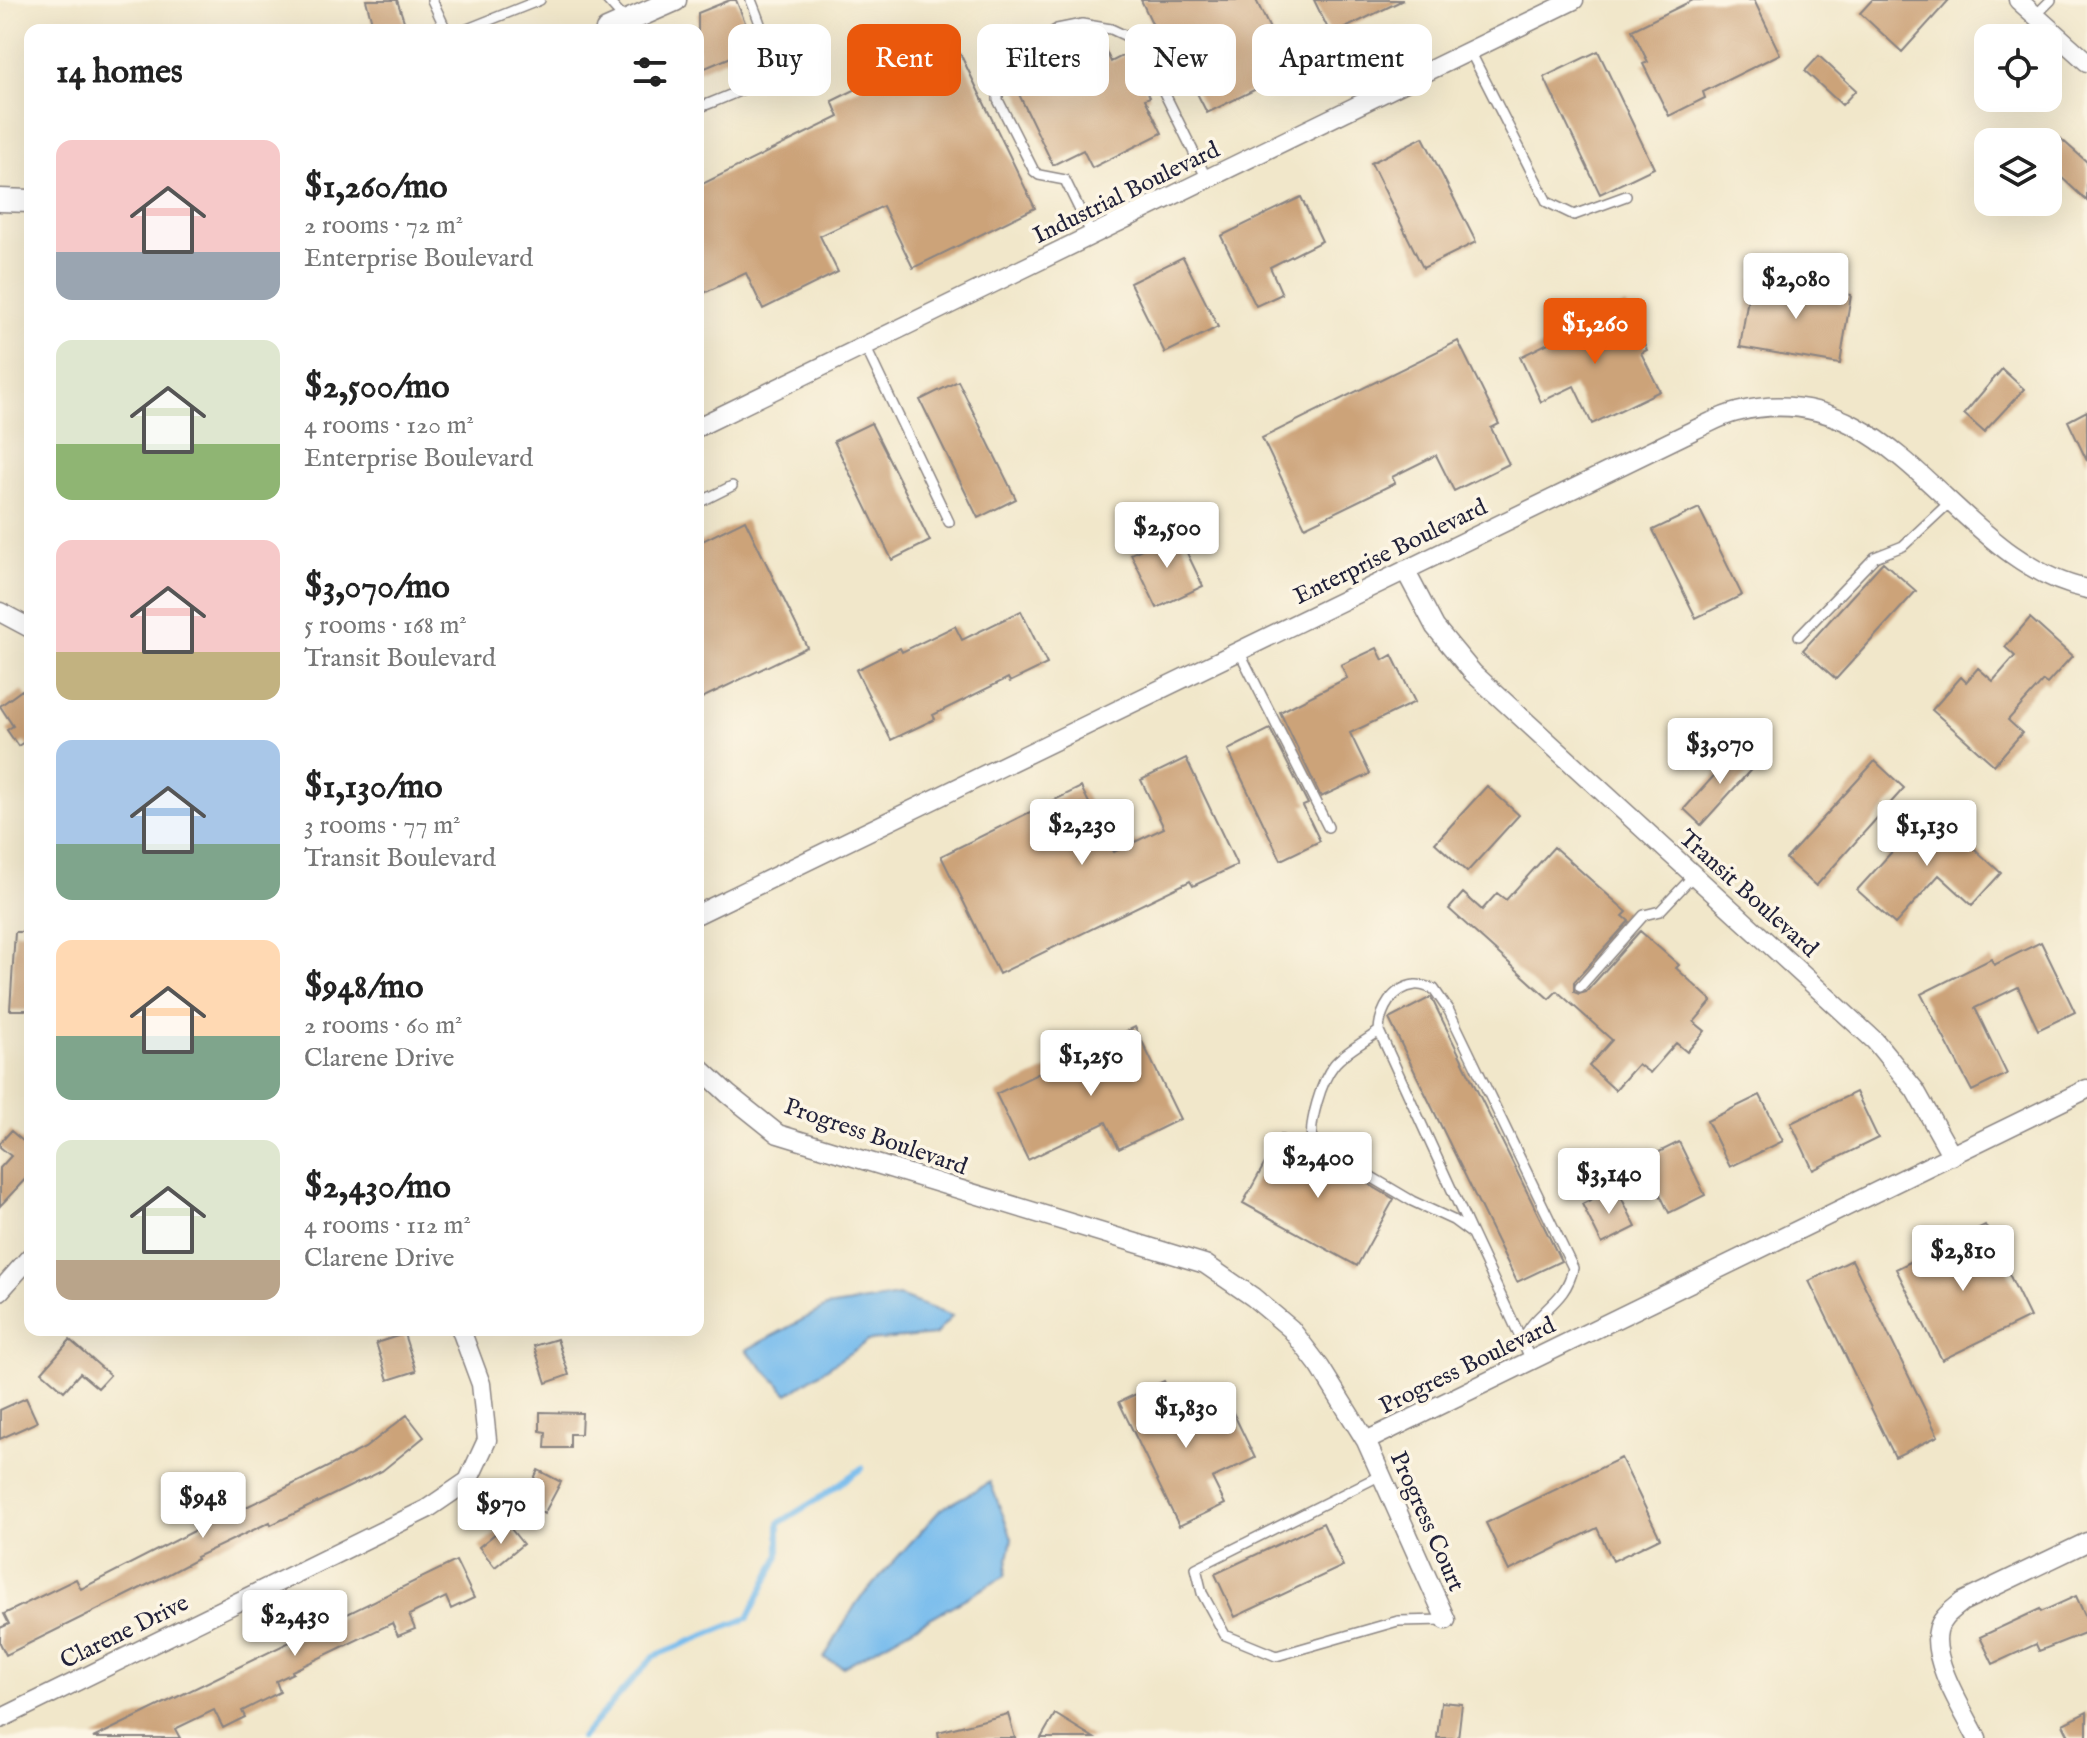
<!DOCTYPE html>
<html lang="en">
<head>
<meta charset="utf-8">
<style>
  body { margin:0; font-family:"IM FELL English",serif; background:#f2f2f2; color:#222; height:100vh; display:flex; flex-direction:column; font-size:30px; white-space:nowrap }
  * { box-sizing:border-box; margin:0 }
  p { font-size:26px; color:#767676 }
  .icon { flex:none; width:44px; height:44px; fill:none; stroke:currentColor; stroke-width:2; stroke-linecap:round; stroke-linejoin:round }
  .map { position:relative; flex:1; overflow:hidden }
  .side { position:absolute; left:24px; top:24px; width:680px; height:1312px; display:flex; flex-direction:column; background:#fff; border-radius:16px; box-shadow:0 8px 32px #0002 }
  .side>* { flex:none }
  .banner { position:absolute; left:728px; top:24px; width:760px; height:72px; display:flex; gap:16px }
  .controls { position:absolute; left:1974px; top:24px; display:grid; gap:16px }
  .controls a { display:grid; place-items:center; width:88px; height:88px; border-radius:16px; background:#fff; box-shadow:0 8px 32px #0002; font-size:40px }
  .price { position:absolute; translate:-50% -68px; padding:0 18px; border-radius:8px; background:#fff; color:#222; font-size:26px; line-height:52px; filter:drop-shadow(0 2px 4px #0008) }
  .price::after { content:''; position:absolute; left:50%; top:48px; width:24px; height:18px; margin-left:-12px; background:inherit; clip-path:polygon(0 0,100% 0,50% 100%) }
  .price.current { background:#ea580c; color:#fff }
  ul { padding:0; list-style:none }
  li { display:flex; align-items:center; gap:24px; height:200px; padding:0 32px }
  li span { display:grid; place-items:center; flex:none; width:224px; height:160px; border-radius:16px; color:#555 }
  li>.icon { margin-inline-start:auto }
  span .icon { width:96px; height:96px; fill:#fffc; stroke-width:1 }
  li b { font-size:34px }
  h2 { display:flex; justify-content:space-between; align-items:center; height:96px; padding:0 32px; font-size:34px }
  .tag { padding:0 28px; border-radius:16px; background:#fff; box-shadow:0 8px 32px #0002; font-size:28px; line-height:72px }
  .tag.current { background:#ea580c; color:#fff }
  .map>svg:first-child { display:block }
  .water { fill:#76bbed; stroke:#4c6e94; stroke-width:2 }
  .lines { fill:none; stroke-linecap:round; stroke-linejoin:round }
  .stream { stroke:#76bbed; stroke-width:6 }
  .building { fill:#cca379 }
  .service-casing { stroke:#8a8482; stroke-width:12 }
  .minor-casing { stroke:#8a8482; stroke-width:21 }
  .tertiary-casing { stroke:#8a8482; stroke-width:25 }
  .service { stroke:#fff; stroke-width:9 }
  .minor { stroke:#fff; stroke-width:18 }
  .tertiary { stroke:#fff; stroke-width:22 }
  .labels { text-anchor:middle; stroke-width:7; stroke-linejoin:round; paint-order:stroke }
  .street-label { font-size:24px; fill:#22223b; stroke:#fcf5e5 }
</style>
</head>
<body>
<div class="map">
<svg width="2087" height="1738" viewBox="0 0 2087 1738">
  <rect width="100%" height="100%" fill="#fcf5e5"/>
  <filter id="ink" filterUnits="userSpaceOnUse"><feTurbulence type="fractalNoise" baseFrequency=".0125" numOctaves="2"/><feDisplacementMap in="SourceGraphic" scale="16" xChannelSelector="R" yChannelSelector="G"/><feConvolveMatrix kernelMatrix="1 2 1 2 8 2 1 2 1" color-interpolation-filters="sRGB"/></filter>
  <filter id="wash" filterUnits="userSpaceOnUse"><feTurbulence type="fractalNoise" baseFrequency=".006" numOctaves="4" result="noise"/><feDisplacementMap in="SourceGraphic" scale="32" xChannelSelector="R" yChannelSelector="G"/><feGaussianBlur stdDeviation="1.8" result="paint"/><feColorMatrix in="noise" values="0 0 0 0 0 0 0 0 0 0 0 0 0 0 0 0 0 1.4 0 .05"/><feComposite in="paint" operator="in"/></filter>
  <g filter="url(#wash)">
    <rect width="100%" height="100%" fill="#f1e7ca"/>
    <!-- water -->
    <path class="water" d="M 899,1296 L 952,1316 L 935,1335 L 868,1341 L 788,1394 L 746,1350 L 826,1307 Z
      M 990,1482 L 1012,1538 L 1005,1576 L 843,1667 L 824,1658 L 857,1602 L 941,1509 Z"/>
    <g class="lines">
      <!-- stream -->
      <path class="stream" d="M 581,1738 L 654,1656 L 748,1618 L 779,1556 L 779,1523 L 821,1497 L 862,1468"/>
    </g>
    <g id="blocks">
      <!-- building -->
      <path class="building" d="M 366,0 L 397,0 L 407,30 L 374,30 Z
        M 730,0 L 736,0 L 755,47 L 698,71 L 698,13 Z
        M 1141,0 L 1256,0 L 1284,58 L 1270,64 L 1277,79 L 1207,113 L 1167,34 L 1159,38 Z
        M 1314,0 L 1403,0 L 1331,35 Z
        M 1693,0 L 1754,0 L 1780,54 L 1703,92 L 1705,98 L 1669,116 L 1643,64 L 1648,62 L 1632,30 Z
        M 1872,0 L 1949,0 L 1902,52 L 1860,13 Z
        M 954,41 L 1035,208 L 913,268 L 883,206 L 820,236 L 838,272 L 763,309 L 746,273 L 698,296 L 698,186 L 839,117 L 832,101 Z
        M 1102,43 L 1111,62 L 1128,53 L 1150,97 L 1145,99 L 1162,133 L 1092,168 L 1083,150 L 1053,165 L 1015,86 Z
        M 1598,51 L 1654,168 L 1600,194 L 1544,77 Z
        M 1819,56 L 1856,90 L 1842,105 L 1805,71 Z
        M 1423,137 L 1476,242 L 1423,268 L 1371,163 Z
        M 2060,138 L 2087,162 L 2087,201 L 2048,165 L 2048,152 Z
        M 1301,197 L 1322,241 L 1270,267 L 1282,294 L 1256,306 L 1221,236 Z
        M 1183,257 L 1218,327 L 1165,353 L 1130,283 Z
        M 1751,279 L 1851,295 L 1840,364 L 1740,347 Z
        M 1625,305 L 1647,350 L 1641,353 L 1660,391 L 1592,424 L 1574,386 L 1541,402 L 1520,357 Z
        M 1458,341 L 1499,424 L 1491,428 L 1509,464 L 1454,491 L 1436,455 L 1392,477 L 1395,483 L 1305,527 L 1262,438 Z
        M 2002,369 L 2024,389 L 1984,432 L 1964,414 Z
        M 958,381 L 1016,499 L 978,518 L 920,400 Z
        M 2087,411 L 2087,461 L 2068,421 Z
        M 871,423 L 930,541 L 892,560 L 834,441 Z
        M 1699,508 L 1742,595 L 1696,618 L 1653,530 Z
        M 745,520 L 807,647 L 698,700 L 698,543 Z
        M 1177,532 L 1203,586 L 1157,608 L 1131,554 Z
        M 1883,562 L 1916,591 L 1836,679 L 1803,650 Z
        M 1021,611 L 1047,664 L 1010,682 L 1008,678 L 933,715 L 935,719 L 891,740 L 856,670 L 900,648 L 902,652 L 955,626 L 962,640 Z
        M 2030,618 L 2072,656 L 2047,684 L 2043,681 L 2008,720 L 2022,733 L 1994,765 L 1932,710 L 1961,677 L 1966,682 L 1978,668 L 1993,681 L 2015,656 L 2005,647 Z
        M 1377,648 L 1383,660 L 1392,655 L 1415,702 L 1350,733 L 1370,774 L 1321,797 L 1280,712 L 1347,678 L 1341,665 Z
        M 22,690 L 30,701 L 30,750 L 24,742 L 18,746 L 7,730 L 13,726 L 0,706 Z
        M 1270,729 L 1308,804 L 1303,806 L 1320,841 L 1281,860 L 1228,750 Z
        M 1739,748 L 1756,764 L 1701,825 L 1684,809 Z
        M 1186,758 L 1237,865 L 1193,886 L 1190,881 L 999,974 L 941,856 L 1081,787 L 1114,852 L 1164,828 L 1141,780 Z
        M 1875,761 L 1904,788 L 1816,886 L 1786,859 Z
        M 1487,786 L 1519,815 L 1467,872 L 1435,843 Z
        M 1931,809 L 2001,873 L 1972,905 L 1939,875 L 1895,924 L 1857,890 Z
        M 1554,847 L 1627,912 L 1623,916 L 1629,921 L 1574,982 L 1574,992 L 1579,994 L 1586,992 L 1640,931 L 1679,965 L 1676,968 L 1712,1001 L 1694,1022 L 1705,1031 L 1687,1052 L 1676,1043 L 1650,1073 L 1638,1064 L 1615,1090 L 1589,1066 L 1612,1040 L 1557,991 L 1549,999 L 1449,909 L 1463,893 L 1482,910 L 1497,893 L 1506,900 Z
        M 15,932 L 30,932 L 30,1010 L 10,1010 Z
        M 2041,942 L 2075,1012 L 2038,1030 L 2018,987 L 1975,1008 L 2007,1074 L 1972,1091 L 1921,994 L 1991,959 L 1994,965 Z
        M 1431,997 L 1561,1261 L 1517,1282 L 1389,1019 Z
        M 1135,1027 L 1180,1119 L 1119,1149 L 1106,1122 L 1028,1160 L 996,1094 Z
        M 1856,1092 L 1878,1138 L 1813,1170 L 1791,1123 Z
        M 1760,1095 L 1783,1141 L 1730,1167 L 1707,1121 Z
        M 11,1131 L 24,1142 L 30,1136 L 30,1174 L 0,1206 L 0,1168 L 11,1156 L 0,1147 L 0,1143 Z
        M 1281,1134 L 1394,1199 L 1357,1266 L 1243,1203 Z
        M 1679,1142 L 1705,1195 L 1669,1213 L 1643,1160 Z
        M 1616,1187 L 1636,1227 L 1602,1244 L 1582,1204 Z
        M 1985,1225 L 2030,1317 L 1942,1360 L 1896,1269 Z
        M 1852,1260 L 1938,1436 L 1895,1457 L 1809,1281 Z
        M 404,1334 L 416,1371 L 388,1380 L 376,1343 Z
        M 557,1339 L 569,1375 L 546,1383 L 534,1346 Z
        M 70,1340 L 110,1375 L 98,1388 L 80,1373 L 64,1391 L 42,1372 Z
        M 1164,1381 L 1184,1423 L 1228,1402 L 1255,1458 L 1212,1478 L 1225,1504 L 1179,1526 L 1119,1402 Z
        M 26,1398 L 37,1422 L 0,1439 L 0,1410 Z
        M 540,1412 L 582,1413 L 581,1434 L 570,1434 L 570,1448 L 545,1448 L 546,1432 L 540,1431 Z
        M 407,1415 L 424,1437 L 382,1471 L 271,1525 L 270,1522 L 196,1557 L 197,1559 L 167,1575 L 6,1655 L 0,1643 L 0,1628 L 9,1624 L 4,1614 L 76,1579 L 81,1589 L 204,1526 L 202,1522 L 215,1516 L 209,1502 L 231,1492 L 240,1510 L 312,1475 L 365,1448 Z
        M 1621,1458 L 1660,1538 L 1613,1561 L 1597,1528 L 1509,1571 L 1486,1523 Z
        M 538,1470 L 561,1482 L 544,1514 L 516,1499 L 525,1482 L 531,1485 Z
        M 1323,1523 L 1343,1566 L 1235,1617 L 1215,1574 Z
        M 507,1524 L 523,1544 L 495,1567 L 479,1547 Z
        M 456,1561 L 474,1598 L 451,1609 L 446,1597 L 409,1615 L 415,1629 L 398,1636 L 392,1623 L 292,1671 L 293,1673 L 276,1681 L 280,1692 L 242,1711 L 245,1717 L 223,1728 L 214,1710 L 175,1729 L 180,1738 L 93,1738 Z
        M 2076,1596 L 2087,1620 L 2087,1632 L 2039,1651 L 2036,1644 L 1993,1664 L 1980,1637 L 2040,1609 L 2041,1612 Z
        M 1441,1702 L 1462,1704 L 1458,1738 L 1437,1738 Z
        M 2087,1712 L 2087,1738 L 2070,1738 L 2063,1724 Z
        M 1008,1714 L 1015,1738 L 939,1738 L 938,1732 Z
        M 1055,1714 L 1094,1738 L 1041,1738 Z"/>
    </g>
  </g>
  <g filter="url(#ink)">
    <use href="#blocks" fill-opacity="0" stroke="#8a8482" stroke-width="2"/>
    <g class="lines">
      <!-- service casing -->
      <g class="service-casing">
        <path id="service" d="M 432,0 L 446,30
          M 607,0 L 626,21
          M 2035,16 L 2051,0
          M 465,30 L 540,0
          M 1470,51 L 1547,202 L 1574,215 L 1626,196
          M 698,108 C 770,79 783,79 751,0
          M 1092,235 L 1065,180 L 1039,175 L 1034,171 L 998,100 L 998,79 L 1018,54 L 1057,29 L 1082,24 L 1111,29 L 1139,42 L 1207,179
          M 865,346 L 949,522
          M 698,503 L 732,486
          M 1799,636 L 1875,557 L 1903,546 L 1950,502
          M 1239,651 L 1328,827
          M 1580,987 L 1644,915 L 1660,911 L 1694,875
          M 1379,1031 C 1366,1041 1344,1052 1334,1065 C 1321,1081 1309,1123 1312,1142 L 1412,1201 L 1453,1220 L 1472,1234 L 1531,1360
          M 1472,1234 L 1379,1031 C 1380,1010 1392,988 1415,985 C 1421,984 1429,988 1434,989 L 1449,1011 L 1573,1268 C 1566,1304 1535,1310 1523,1340
          M 1381,1475 L 1196,1568 L 1202,1593 L 1225,1635 L 1276,1656 L 1398,1621 L 1446,1620"/>
      </g>
      <!-- minor casing -->
      <g class="minor-casing">
        <path id="minor" d="M 2018,0 L 2087,62
          M 698,427 L 1574,0
          M 1405,570 L 1435,627 L 1473,673 L 1875,1041 L 1915,1090 L 1952,1156
          M 0,612 L 30,628
          M 698,914 L 1692,431 C 1706,425 1722,415 1737,412 C 1896,372 1953,561 2087,589
          M 698,1066 L 728,1094 L 778,1134 L 1205,1264 L 1253,1297 L 1291,1329 L 1320,1367 L 1366,1441 L 1446,1620
          M 0,1291 L 30,1257
          M 1366,1441 L 2087,1089
          M 0,1719 L 427,1509 L 468,1481 L 487,1440 L 481,1384 L 461,1330
          M 1977,1738 C 1964,1712 1931,1661 1938,1631 C 1940,1618 1953,1610 1962,1602 L 2087,1542"/>
      </g>
      <!-- tertiary casing -->
      <g class="tertiary-casing">
        <path id="tertiary" d="M 607,30 L 675,0
          M 0,200 L 30,201"/>
      </g>
      <!-- service -->
      <use href="#service" class="service"/>
      <!-- minor -->
      <use href="#minor" class="minor"/>
      <!-- tertiary -->
      <use href="#tertiary" class="tertiary"/>
    </g>
  </g>
  <g class="labels">
    <!-- street labels -->
    <g class="street-label">
      <text transform="translate(1126 192) rotate(-26)" y="8">Industrial Boulevard</text>
      <text transform="translate(1390 551) rotate(-26)" y="8">Enterprise Boulevard</text>
      <text transform="translate(1749 893) rotate(42)" y="8">Transit Boulevard</text>
      <text transform="translate(876 1136) rotate(19)" y="8">Progress Boulevard</text>
      <text transform="translate(1467 1365) rotate(-26)" y="8">Progress Boulevard</text>
      <text transform="translate(1428 1521) rotate(66)" y="8">Progress Court</text>
      <text transform="translate(124 1631) rotate(-26)" y="8">Clarene Drive</text>
    </g>
  </g>
</svg>
<div class="controls">
<a><svg class="icon" aria-label="locate" viewBox="0 0 24 24"><circle cx="12" cy="12" r="6"/><path d="M12 2v4M12 18v4M2 12h4M18 12h4"/></svg></a>
<a><svg class="icon" aria-label="layers" viewBox="0 0 24 24"><path d="M12 4l9 5-9 5-9-5zM3 14l9 5 9-5"/></svg></a>
</div>
<b class="price" style="left:1796px;top:321px">$2,080</b>
<b class="price current" style="left:1595px;top:366px">$1,260</b>
<b class="price" style="left:1167px;top:570px">$2,500</b>
<b class="price" style="left:1720px;top:786px">$3,070</b>
<b class="price" style="left:1082px;top:867px">$2,230</b>
<b class="price" style="left:1927px;top:868px">$1,130</b>
<b class="price" style="left:1091px;top:1098px">$1,250</b>
<b class="price" style="left:1318px;top:1200px">$2,400</b>
<b class="price" style="left:1609px;top:1216px">$3,140</b>
<b class="price" style="left:1963px;top:1293px">$2,810</b>
<b class="price" style="left:1186px;top:1450px">$1,830</b>
<b class="price" style="left:203px;top:1540px">$948</b>
<b class="price" style="left:501px;top:1546px">$970</b>
<b class="price" style="left:295px;top:1658px">$2,430</b>
<div class="banner">
<a class="tag">Buy</a>
<a class="tag current">Rent</a>
<a class="tag">Filters</a>
<a class="tag">New</a>
<a class="tag">Apartment</a>
</div>
<section class="side">
<h2>14 homes<svg class="icon" aria-label="filters" viewBox="0 0 24 24"><path d="M4 7h16M4 17h16"/><circle cx="9" cy="7" r="2"/><circle cx="15" cy="17" r="2"/></svg></h2>
<ul>
<li><span style="background:linear-gradient(#f6c9c9 70%,#9aa5b1 0)"><svg class="icon" aria-label="home" viewBox="0 0 24 24"><path d="M3 11l9-7 9 7M6 9v11h12V9"/></svg></span><div><b>$1,260/mo</b><p>2 rooms · 72 m²</p><p>Enterprise Boulevard</p></div></li>
<li><span style="background:linear-gradient(#dfe7d0 65%,#8fb573 0)"><svg class="icon" aria-label="home" viewBox="0 0 24 24"><path d="M3 11l9-7 9 7M6 9v11h12V9"/></svg></span><div><b>$2,500/mo</b><p>4 rooms · 120 m²</p><p>Enterprise Boulevard</p></div></li>
<li><span style="background:linear-gradient(#f6c9c9 70%,#c2b280 0)"><svg class="icon" aria-label="home" viewBox="0 0 24 24"><path d="M3 11l9-7 9 7M6 9v11h12V9"/></svg></span><div><b>$3,070/mo</b><p>5 rooms · 168 m²</p><p>Transit Boulevard</p></div></li>
<li><span style="background:linear-gradient(#a9c7e8 65%,#7fa58c 0)"><svg class="icon" aria-label="home" viewBox="0 0 24 24"><path d="M3 11l9-7 9 7M6 9v11h12V9"/></svg></span><div><b>$1,130/mo</b><p>3 rooms · 77 m²</p><p>Transit Boulevard</p></div></li>
<li><span style="background:linear-gradient(#ffd9b3 60%,#7fa58c 0)"><svg class="icon" aria-label="home" viewBox="0 0 24 24"><path d="M3 11l9-7 9 7M6 9v11h12V9"/></svg></span><div><b>$948/mo</b><p>2 rooms · 60 m²</p><p>Clarene Drive</p></div></li>
<li><span style="background:linear-gradient(#dfe7d0 75%,#b9a48a 0)"><svg class="icon" aria-label="home" viewBox="0 0 24 24"><path d="M3 11l9-7 9 7M6 9v11h12V9"/></svg></span><div><b>$2,430/mo</b><p>4 rooms · 112 m²</p><p>Clarene Drive</p></div></li>
</ul>
</section>
</div>
</body>
</html>
